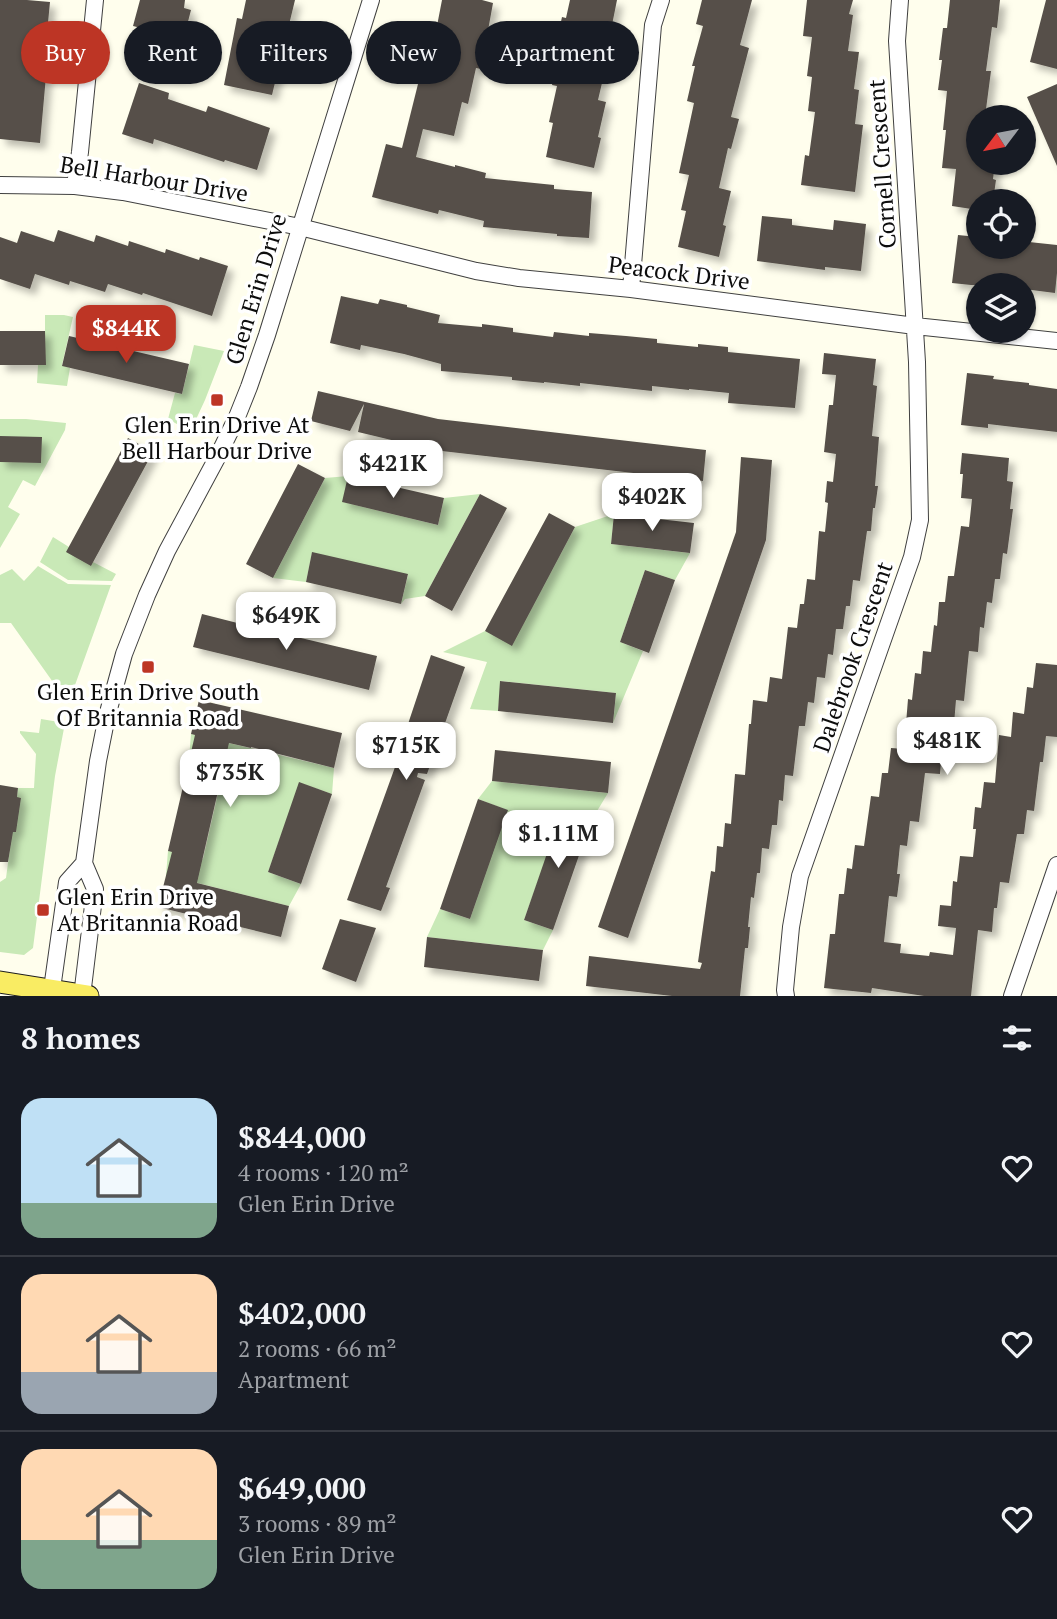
<!DOCTYPE html>
<html lang="en">
<head>
<meta charset="utf-8">
<style>
  body { margin:0; font-family:"PT Serif",serif; background:#20242c; color:#f1f3f6; height:100vh; display:flex; flex-direction:column; font-size:26px; white-space:nowrap }
  * { box-sizing:border-box; margin:0 }
  p { font-size:23px; color:#9ea1a6 }
  .icon { flex:none; width:38px; height:38px; fill:none; stroke:currentColor; stroke-width:2; stroke-linecap:round; stroke-linejoin:round }
  .map { position:relative; height:996px; overflow:hidden }
  .sheet { display:flex; flex-direction:column; background:#171b24; flex:1 }
  .sheet>* { flex:none }
  .guide { position:absolute; left:21px; top:21px; width:700px; height:63px; display:flex; gap:14px }
  .needle { width:46px; rotate:238deg }
  .controls { position:absolute; left:966px; top:105px; display:grid; gap:14px }
  .controls a { display:grid; place-items:center; width:70px; height:70px; border-radius:50%; background:#171b24; box-shadow:0 2px 5px #0004; font-size:35px }
  .price { position:absolute; translate:-50% -60px; padding:0 16px; border-radius:14px; background:#fff; color:#222; font-size:23px; line-height:46px; filter:drop-shadow(0 2px 4px #0008) }
  .price::after { content:''; position:absolute; left:50%; top:42px; width:21px; height:16px; margin-left:-10px; background:inherit; clip-path:polygon(0 0,100% 0,50% 100%) }
  .price.on { background:#bd3525; color:#fff }
  ul { padding:0; list-style:none }
  li { display:flex; align-items:center; gap:21px; height:175px; padding:0 21px }
  li+li { border-top:2px solid #363941 }
  li span { display:grid; place-items:center; flex:none; width:196px; height:140px; border-radius:21px; color:#555 }
  li>.icon { margin-inline-start:auto }
  span .icon { width:84px; height:84px; fill:#fffc; stroke-width:1 }
  li b { font-size:30px }
  h2 { display:flex; justify-content:space-between; align-items:center; height:84px; padding:0 21px; font-size:30px }
  .chip { padding:0 24px; border-radius:32px; background:#171b24; box-shadow:0 2px 5px #0004; font-size:24px; line-height:63px }
  .chip.on { background:#bd3525; color:#fff }
  .map>svg:first-child { display:block }
  .green { fill:#c9e9b7 }
  .building { fill:#565049; filter:url(#shadow) }
  .lines { fill:none; stroke-linecap:round; stroke-linejoin:round }
  .minor-casing { stroke:#404040; stroke-width:18 }
  .major-casing { stroke:#1e1e1e; stroke-width:23 }
  .minor { stroke:#fff; stroke-width:16 }
  .major { stroke:#f9ec63; stroke-width:21 }
  .poi-dot { fill:#bd3525; stroke:#fff; stroke-width:2.5 }
  .labels { text-anchor:middle; stroke-width:7; stroke-linejoin:round; paint-order:stroke }
  .street-label { font-size:23px; fill:#0d0d0d; stroke:#fff }
  .poi-label { font-size:23px; fill:#0d0d0d; stroke:#fff }
</style>
</head>
<body>
<div class="map">
<svg width="1057" height="996" viewBox="0 0 1057 996">
  <defs>
    <filter id="shadow"><feDropShadow dx="6" dy="6" stdDeviation="3.5" flood-color="#0004"/></filter>
  </defs>
  <rect width="100%" height="100%" fill="#fffeed"/>
  <!-- green -->
  <path class="green" d="M 45,315 L 64,315 L 73,317 L 62,365 L 70,368 L 67,386 L 37,383 L 38,365 L 45,364 Z
    M 194,345 L 224,351 L 205,400 L 191,430 L 184,428 L 168,419 L 175,393 L 182,394 Z
    M 0,419 L 26,419 L 66,423 L 65,430 L 35,486 L 23,480 L 8,507 L 20,514 L 0,548 Z
    M 348,476 L 343,502 L 438,525 L 444,498 L 480,494 L 425,596 L 405,599 L 401,604 L 408,575 L 312,553 L 306,582 L 273,578 L 325,478 Z
    M 614,514 L 611,544 L 690,553 L 675,580 L 645,570 L 620,642 L 643,651 L 613,723 L 616,693 L 501,681 L 498,711 L 470,709 L 487,662 L 443,652 L 485,631 L 512,645 L 575,527 Z
    M 53,537 L 69,547 L 91,565 L 93,562 L 116,574 L 112,581 L 68,580 L 40,562 Z
    M 38,566 L 68,584 L 111,585 L 75,685 L 55,685 L 11,623 L 0,623 L 0,575 L 12,569 L 24,581 Z
    M 41,719 L 65,723 L 55,776 L 33,948 L 24,955 L 0,952 L 0,882 L 6,878 L 18,788 L 34,788 L 36,754 L 20,733 L 20,731 L 39,733 Z
    M 191,734 L 334,768 L 332,794 L 300,783 L 268,872 L 301,884 L 289,906 L 166,875 L 168,851 L 203,859 L 224,767 L 189,759 Z
    M 492,781 L 608,793 L 591,821 L 563,811 L 524,920 L 553,930 L 543,950 L 427,937 L 440,909 L 470,919 L 507,810 L 478,799 Z"/>
  <!-- building -->
  <path class="building" d="M 0,0 L 27,0 L 50,2 L 47,33 L 45,33 L 41,75 L 46,76 L 40,143 L 0,139 Z
    M 140,0 L 185,0 L 184,8 L 191,10 L 182,45 L 185,45 L 177,75 L 144,68 L 144,66 L 128,63 L 137,27 L 133,26 Z
    M 246,0 L 295,0 L 272,95 L 224,85 L 237,18 L 242,19 Z
    M 442,0 L 482,0 L 493,3 L 481,69 L 476,68 L 468,104 L 462,102 L 454,136 L 423,129 L 416,157 L 455,167 L 455,165 L 486,173 L 485,178 L 554,185 L 554,189 L 592,192 L 589,238 L 557,236 L 557,234 L 483,227 L 484,221 L 439,210 L 438,214 L 372,197 L 386,144 L 402,148 L 424,60 L 430,62 Z
    M 570,0 L 617,0 L 604,65 L 606,66 L 598,100 L 606,102 L 598,137 L 601,138 L 594,168 L 546,157 L 553,123 L 549,122 L 557,86 L 552,85 L 560,50 L 555,49 L 562,17 L 566,18 Z
    M 702,0 L 752,0 L 740,45 L 749,48 L 731,117 L 739,119 L 731,149 L 728,148 L 719,188 L 731,191 L 723,225 L 726,226 L 719,257 L 678,247 L 686,211 L 681,210 L 689,175 L 679,173 L 694,103 L 687,101 L 695,66 L 692,66 L 703,26 L 696,24 Z
    M 807,0 L 853,0 L 849,14 L 853,15 L 848,51 L 859,52 L 854,89 L 859,90 L 855,124 L 863,125 L 855,192 L 801,185 L 805,155 L 809,156 L 815,112 L 808,111 L 812,77 L 807,76 L 812,37 L 803,36 Z
    M 950,0 L 1000,0 L 997,28 L 992,27 L 986,71 L 991,71 L 985,117 L 978,117 L 978,163 L 995,163 L 993,179 L 996,180 L 993,201 L 978,201 L 978,210 L 952,206 L 956,169 L 942,168 L 946,130 L 943,130 L 947,91 L 938,90 L 942,60 L 939,60 L 943,28 L 947,28 Z
    M 1046,0 L 1057,0 L 1057,69 L 1030,62 Z
    M 139,83 L 169,93 L 168,99 L 206,112 L 208,106 L 270,128 L 257,170 L 225,160 L 224,162 L 154,139 L 153,144 L 122,134 Z
    M 1057,84 L 1057,166 L 1027,97 Z
    M 762,216 L 792,219 L 792,225 L 833,230 L 834,220 L 866,224 L 861,271 L 825,267 L 825,270 L 757,261 Z
    M 58,230 L 94,242 L 96,235 L 128,246 L 129,241 L 165,253 L 166,249 L 199,260 L 200,257 L 228,266 L 212,316 L 143,293 L 142,295 L 108,284 L 105,292 L 70,281 L 69,285 L 35,274 L 30,289 L 0,279 L 0,237 L 17,243 L 21,231 L 54,242 Z
    M 958,235 L 978,237 L 978,247 L 1024,247 L 1024,242 L 1029,242 L 1057,245 L 1057,273 L 1055,293 L 1024,289 L 1024,285 L 971,285 L 952,283 Z
    M 341,296 L 378,304 L 380,299 L 407,305 L 407,307 L 440,315 L 438,323 L 482,327 L 482,324 L 513,328 L 513,332 L 553,337 L 554,332 L 589,336 L 589,333 L 626,336 L 657,339 L 657,343 L 698,347 L 698,344 L 728,347 L 728,352 L 800,359 L 795,408 L 728,403 L 729,393 L 689,389 L 689,390 L 652,386 L 652,391 L 580,383 L 580,386 L 544,382 L 544,383 L 512,380 L 512,377 L 441,371 L 441,364 L 404,354 L 361,345 L 360,350 L 330,343 Z
    M 0,331 L 45,331 L 46,365 L 0,365 Z
    M 69,336 L 189,364 L 182,394 L 62,366 Z
    M 824,353 L 876,359 L 873,385 L 877,386 L 872,436 L 879,437 L 875,486 L 878,486 L 875,508 L 873,508 L 871,531 L 867,531 L 860,581 L 853,580 L 850,606 L 846,606 L 843,629 L 836,629 L 833,655 L 828,654 L 825,678 L 817,677 L 814,703 L 808,702 L 805,726 L 799,726 L 793,776 L 785,775 L 783,801 L 779,800 L 777,825 L 772,825 L 769,849 L 762,848 L 760,873 L 757,873 L 754,898 L 751,897 L 748,927 L 750,927 L 748,948 L 745,948 L 740,996 L 672,996 L 586,986 L 589,956 L 700,969 L 702,963 L 698,962 L 711,871 L 715,872 L 717,846 L 723,847 L 725,823 L 731,824 L 735,774 L 745,775 L 749,724 L 751,724 L 753,700 L 767,702 L 770,677 L 782,679 L 788,627 L 797,628 L 800,604 L 804,604 L 807,579 L 815,580 L 819,531 L 825,532 L 828,503 L 825,502 L 827,481 L 833,482 L 836,454 L 824,452 L 829,405 L 833,405 L 836,375 L 822,374 Z
    M 967,373 L 994,376 L 993,379 L 1029,383 L 1029,385 L 1057,389 L 1057,432 L 988,424 L 988,428 L 961,425 Z
    M 318,391 L 438,419 L 706,450 L 703,481 L 433,450 L 358,432 L 364,404 L 350,431 L 311,421 Z
    M 0,436 L 42,437 L 41,463 L 0,462 Z
    M 128,438 L 153,452 L 91,566 L 66,552 Z
    M 962,453 L 1009,458 L 1007,481 L 1013,482 L 1010,509 L 1013,509 L 1007,554 L 1003,553 L 1000,579 L 995,579 L 992,603 L 987,602 L 984,628 L 980,627 L 978,652 L 969,651 L 964,701 L 956,700 L 954,724 L 948,724 L 945,750 L 942,749 L 940,774 L 925,773 L 919,822 L 910,821 L 907,846 L 900,845 L 897,874 L 900,874 L 897,897 L 889,896 L 884,942 L 901,944 L 900,953 L 929,956 L 930,952 L 953,955 L 956,928 L 938,926 L 940,905 L 951,906 L 953,881 L 957,882 L 960,856 L 973,857 L 976,829 L 973,829 L 975,807 L 981,808 L 984,782 L 995,783 L 999,735 L 1011,737 L 1013,712 L 1024,714 L 1027,687 L 1033,688 L 1036,663 L 1057,665 L 1057,737 L 1046,736 L 1043,762 L 1040,762 L 1034,811 L 1027,810 L 1024,834 L 1017,834 L 1009,883 L 1000,882 L 997,908 L 994,908 L 992,932 L 978,930 L 971,996 L 924,996 L 872,988 L 871,993 L 824,988 L 830,934 L 835,934 L 839,894 L 844,894 L 847,868 L 852,869 L 855,845 L 864,846 L 871,796 L 879,797 L 882,773 L 888,773 L 891,748 L 904,749 L 908,699 L 912,700 L 915,673 L 921,674 L 923,651 L 931,652 L 934,625 L 937,626 L 939,602 L 945,602 L 948,576 L 954,576 L 961,526 L 969,527 L 972,499 L 961,498 L 963,474 L 960,474 Z
    M 741,457 L 772,460 L 766,540 L 628,938 L 598,927 L 736,532 Z
    M 298,464 L 325,478 L 273,578 L 246,564 Z
    M 348,476 L 444,498 L 438,525 L 342,502 Z
    M 480,494 L 507,508 L 452,611 L 425,596 Z
    M 549,513 L 575,527 L 512,646 L 485,631 Z
    M 614,514 L 694,523 L 690,553 L 611,544 Z
    M 312,552 L 408,574 L 401,604 L 306,582 Z
    M 645,570 L 675,580 L 649,653 L 620,642 Z
    M 202,614 L 284,635 L 284,634 L 377,656 L 369,690 L 193,647 Z
    M 431,655 L 465,667 L 427,774 L 418,773 L 417,777 L 425,780 L 386,887 L 390,888 L 381,911 L 347,900 L 403,745 L 401,745 Z
    M 500,681 L 616,693 L 613,723 L 498,711 Z
    M 199,700 L 342,733 L 334,768 L 251,747 L 251,748 L 229,743 L 197,883 L 289,906 L 281,937 L 158,907 L 172,852 L 168,851 L 195,735 L 191,734 Z
    M 495,750 L 611,762 L 608,793 L 492,781 Z
    M 299,782 L 332,794 L 301,884 L 268,872 Z
    M 0,785 L 18,788 L 17,797 L 21,798 L 16,832 L 13,832 L 8,862 L 0,862 Z
    M 478,799 L 508,810 L 470,919 L 440,909 Z
    M 562,810 L 591,821 L 553,930 L 524,920 Z
    M 340,919 L 376,928 L 356,982 L 322,969 Z
    M 427,937 L 543,950 L 539,981 L 424,967 Z"/>
  <g class="lines">
    <!-- minor casing -->
    <g class="minor-casing">
      <path id="minor" d="M 0,185 L 75,186 L 123,192 L 300,227 L 476,271 L 519,278 L 631,289 L 915,326 L 1057,341
        M 75,186 L 80,152 L 95,0
        M 631,289 L 653,25 L 661,0
        M 51,996 L 67,882 L 84,863
        M 82,996 L 95,889 L 84,863 L 98,761 L 107,716 L 124,654 L 147,595 L 167,551 L 218,456 L 237,417 L 249,387 L 267,335 L 371,0
        M 786,996 L 785,990 L 791,927 L 800,876 L 912,557 L 920,520 L 917,362 L 897,41 L 900,0
        M 1012,996 L 1057,865"/>
    </g>
    <!-- major casing -->
    <g class="major-casing">
      <path id="major" d="M 0,982 L 88,996"/>
    </g>
    <!-- minor -->
    <use href="#minor" class="minor"/>
    <!-- major -->
    <use href="#major" class="major"/>
  </g>
  <!-- markers -->
  <g class="poi-dot">
    <rect x="210" y="393" width="14" height="14" rx="3.5"/>
    <rect x="141" y="660" width="14" height="14" rx="3.5"/>
    <rect x="36" y="903" width="14" height="14" rx="3.5"/>
  </g>
  <g class="labels">
    <!-- street labels -->
    <g class="street-label">
      <text transform="translate(882 164) rotate(-94)" y="8">Cornell Crescent</text>
      <text transform="translate(154 179) rotate(9)" y="8">Bell Harbour Drive</text>
      <text transform="translate(679 273) rotate(7)" y="8">Peacock Drive</text>
      <text transform="translate(256 289) rotate(-73)" y="8">Glen Erin Drive</text>
      <text transform="translate(853 657) rotate(-71)" y="8">Dalebrook Crescent</text>
    </g>
    <!-- poi labels -->
    <g class="poi-label">
      <text x="217" y="433">Glen Erin Drive At<tspan x="217" dy="26">Bell Harbour Drive</tspan></text>
      <text x="148" y="700">Glen Erin Drive South<tspan x="148" dy="26">Of Britannia Road</tspan></text>
      <text x="57" y="905" text-anchor="start">Glen Erin Drive<tspan x="57" dy="26">At Britannia Road</tspan></text>
    </g>
  </g>
</svg>
<div class="controls">
<a><svg class="needle" viewBox="-14 -14 28 28"><path d="M0-13l5 13h-10z" fill="#e53935"/><path d="M0 13l5-13h-10z" fill="#9ea1a6"/></svg></a>
<a><svg class="icon" aria-label="locate" viewBox="0 0 24 24"><circle cx="12" cy="12" r="6"/><path d="M12 2v4M12 18v4M2 12h4M18 12h4"/></svg></a>
<a><svg class="icon" aria-label="layers" viewBox="0 0 24 24"><path d="M12 4l9 5-9 5-9-5zM3 14l9 5 9-5"/></svg></a>
</div>
<b class="price on" style="left:126px;top:365px">$844K</b>
<b class="price" style="left:393px;top:500px">$421K</b>
<b class="price" style="left:652px;top:533px">$402K</b>
<b class="price" style="left:286px;top:652px">$649K</b>
<b class="price" style="left:947px;top:777px">$481K</b>
<b class="price" style="left:406px;top:782px">$715K</b>
<b class="price" style="left:230px;top:809px">$735K</b>
<b class="price" style="left:558px;top:870px">$1.11M</b>
<div class="guide">
<a class="chip on">Buy</a>
<a class="chip">Rent</a>
<a class="chip">Filters</a>
<a class="chip">New</a>
<a class="chip">Apartment</a>
</div>
</div>
<section class="sheet">
<h2>8 homes<svg class="icon" aria-label="filters" viewBox="0 0 24 24"><path d="M4 7h16M4 17h16"/><circle cx="9" cy="7" r="2"/><circle cx="15" cy="17" r="2"/></svg></h2>
<ul>
<li><span style="background:linear-gradient(#bfe0f5 75%,#7fa58c 0)"><svg class="icon" aria-label="home" viewBox="0 0 24 24"><path d="M3 11l9-7 9 7M6 9v11h12V9"/></svg></span><div><b>$844,000</b><p>4 rooms · 120 m²</p><p>Glen Erin Drive</p></div><svg class="icon" aria-label="heart" viewBox="0 0 24 24"><path d="M12 20l-8-8c-3-5 5-10 8-4 3-6 11-1 8 4z"/></svg></li>
<li><span style="background:linear-gradient(#ffd9b3 70%,#9aa5b1 0)"><svg class="icon" aria-label="home" viewBox="0 0 24 24"><path d="M3 11l9-7 9 7M6 9v11h12V9"/></svg></span><div><b>$402,000</b><p>2 rooms · 66 m²</p><p>Apartment</p></div><svg class="icon" aria-label="heart" viewBox="0 0 24 24"><path d="M12 20l-8-8c-3-5 5-10 8-4 3-6 11-1 8 4z"/></svg></li>
<li><span style="background:linear-gradient(#ffd9b3 65%,#7fa58c 0)"><svg class="icon" aria-label="home" viewBox="0 0 24 24"><path d="M3 11l9-7 9 7M6 9v11h12V9"/></svg></span><div><b>$649,000</b><p>3 rooms · 89 m²</p><p>Glen Erin Drive</p></div><svg class="icon" aria-label="heart" viewBox="0 0 24 24"><path d="M12 20l-8-8c-3-5 5-10 8-4 3-6 11-1 8 4z"/></svg></li>
</ul>
</section>
</body>
</html>
